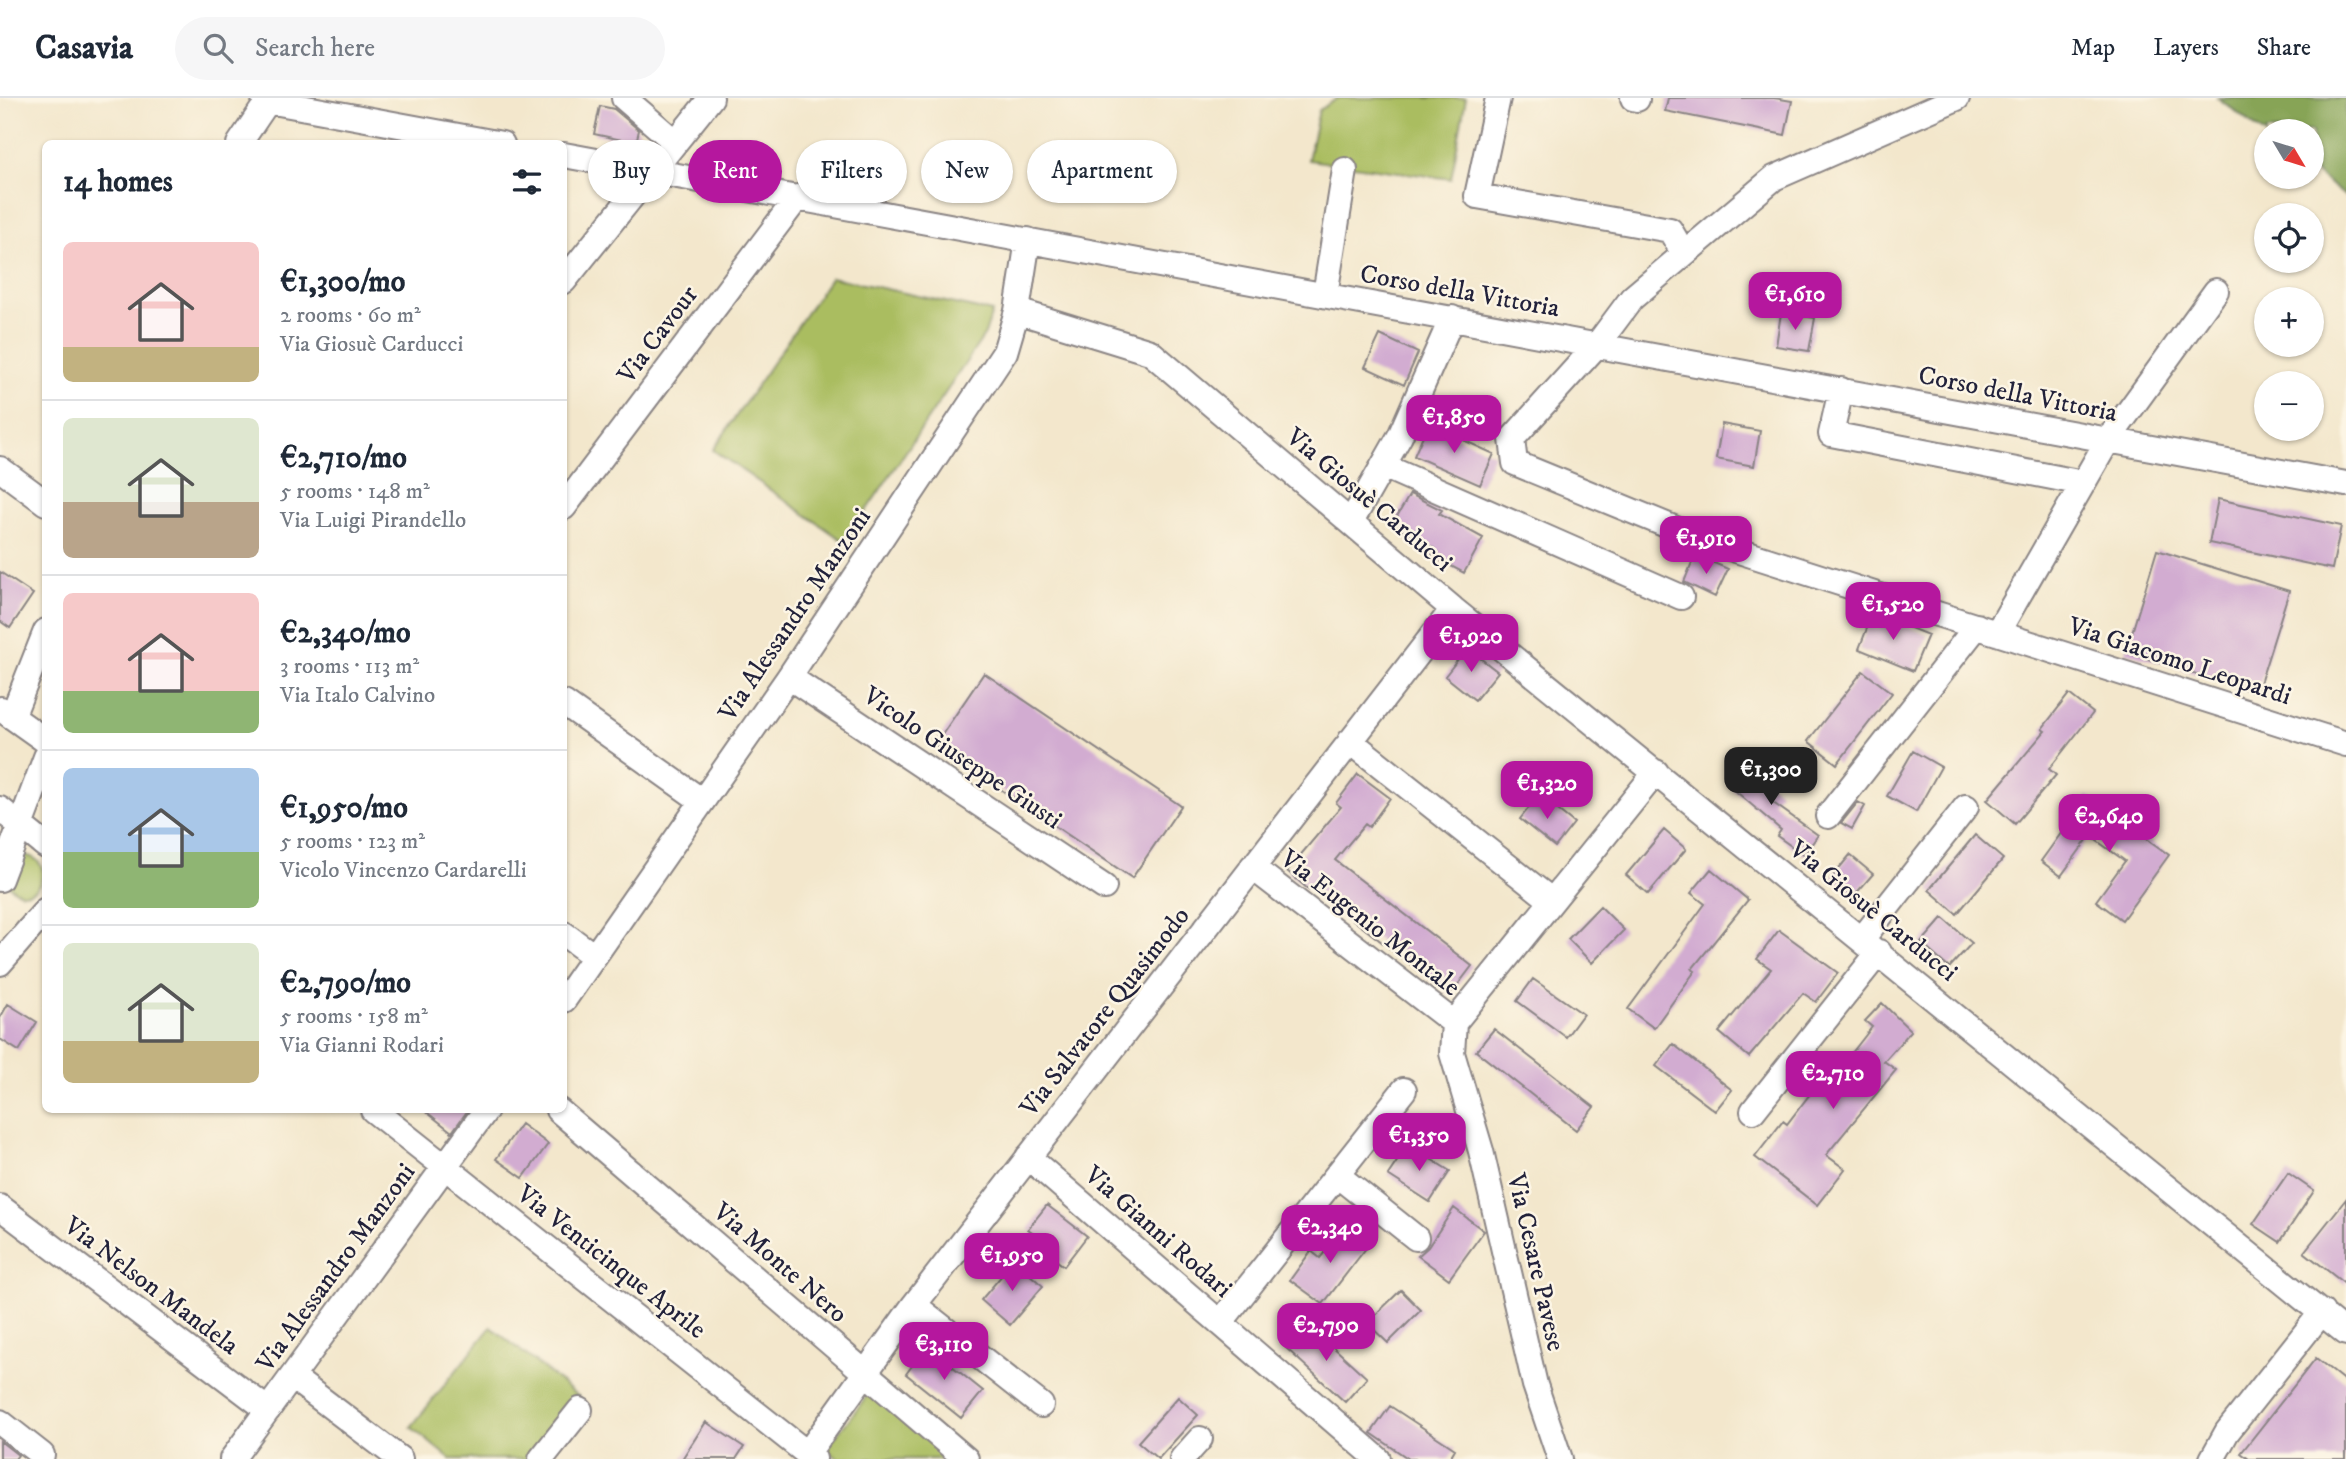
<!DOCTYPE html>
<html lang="en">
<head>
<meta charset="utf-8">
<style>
  body { margin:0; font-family:"IM FELL DW Pica",serif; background:#f6f6f7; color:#1f2937; height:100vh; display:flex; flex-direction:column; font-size:26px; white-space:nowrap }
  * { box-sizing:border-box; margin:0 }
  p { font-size:23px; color:#747a83 }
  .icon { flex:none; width:38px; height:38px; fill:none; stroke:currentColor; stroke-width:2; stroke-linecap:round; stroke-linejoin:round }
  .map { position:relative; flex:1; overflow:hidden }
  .drawer { position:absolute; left:42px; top:42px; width:525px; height:973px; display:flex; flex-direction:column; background:#fff; border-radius:10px; box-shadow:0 2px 5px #0004 }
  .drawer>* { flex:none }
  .banner { position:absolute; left:588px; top:42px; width:665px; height:63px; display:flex; gap:14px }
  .needle { width:46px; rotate:128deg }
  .tools { position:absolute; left:2254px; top:21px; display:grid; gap:14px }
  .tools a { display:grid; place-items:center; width:70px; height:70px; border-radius:50%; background:#fff; box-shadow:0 2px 5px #0004; font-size:35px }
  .price { position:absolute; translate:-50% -60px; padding:0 16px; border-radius:14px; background:#b5179e; color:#fff; font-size:23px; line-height:46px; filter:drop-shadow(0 2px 4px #0008) }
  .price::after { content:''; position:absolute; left:50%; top:42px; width:21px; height:16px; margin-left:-10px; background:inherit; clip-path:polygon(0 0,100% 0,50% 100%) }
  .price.selected { background:#222; color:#fff }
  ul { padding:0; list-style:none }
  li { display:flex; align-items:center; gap:21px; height:175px; padding:0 21px }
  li+li { border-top:2px solid #e0e1e3 }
  li span { display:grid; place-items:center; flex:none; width:196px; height:140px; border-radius:10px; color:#555 }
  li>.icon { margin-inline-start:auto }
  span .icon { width:84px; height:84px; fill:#fffc; stroke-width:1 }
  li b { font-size:30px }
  h2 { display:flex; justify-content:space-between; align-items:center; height:84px; padding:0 21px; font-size:30px }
  .pill { padding:0 24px; border-radius:32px; background:#fff; box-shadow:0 2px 5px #0004; font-size:24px; line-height:63px }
  .pill.selected { background:#b5179e; color:#fff }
  header { display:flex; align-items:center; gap:42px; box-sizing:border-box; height:98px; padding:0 35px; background:#fff; border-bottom:2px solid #e0e1e3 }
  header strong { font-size:33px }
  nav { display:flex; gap:38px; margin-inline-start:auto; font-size:24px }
  .search { width:490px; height:63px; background:#f6f6f7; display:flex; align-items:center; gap:18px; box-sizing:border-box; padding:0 24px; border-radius:38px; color:#747a83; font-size:26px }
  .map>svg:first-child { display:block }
  .green { fill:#aabd60; stroke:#66704e; stroke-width:2 }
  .forest { fill:#87a456; stroke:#546348; stroke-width:2 }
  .building { fill:#d2acd1 }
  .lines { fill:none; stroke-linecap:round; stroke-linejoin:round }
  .minor-casing { stroke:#8a8484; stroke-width:28 }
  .minor { stroke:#fff; stroke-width:24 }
  .labels { text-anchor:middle; stroke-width:5; stroke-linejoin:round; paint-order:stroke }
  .street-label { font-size:26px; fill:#22223b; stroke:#fcf5e5 }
</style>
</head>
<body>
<header>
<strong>Casavia</strong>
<div class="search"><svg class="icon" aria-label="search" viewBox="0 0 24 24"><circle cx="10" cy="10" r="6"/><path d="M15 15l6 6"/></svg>Search here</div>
<nav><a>Map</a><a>Layers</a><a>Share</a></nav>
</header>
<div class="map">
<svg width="2346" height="1361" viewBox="0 0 2346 1361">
  <rect width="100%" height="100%" fill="#fcf5e5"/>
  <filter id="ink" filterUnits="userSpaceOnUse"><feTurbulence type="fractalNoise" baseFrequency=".0143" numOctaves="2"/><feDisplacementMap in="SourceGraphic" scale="14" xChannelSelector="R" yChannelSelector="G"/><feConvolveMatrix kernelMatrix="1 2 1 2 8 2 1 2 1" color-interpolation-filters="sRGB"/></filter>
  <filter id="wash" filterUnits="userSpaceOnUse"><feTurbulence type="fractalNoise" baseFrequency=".00686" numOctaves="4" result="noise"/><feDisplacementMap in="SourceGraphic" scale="28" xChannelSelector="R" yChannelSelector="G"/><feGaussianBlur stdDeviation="1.57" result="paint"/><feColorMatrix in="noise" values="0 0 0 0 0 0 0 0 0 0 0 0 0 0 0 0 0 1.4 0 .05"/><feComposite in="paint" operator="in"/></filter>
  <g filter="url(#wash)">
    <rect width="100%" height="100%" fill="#f3e7cc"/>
    <!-- green -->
    <path class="green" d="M 1338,0 L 1466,0 L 1451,81 L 1308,62 L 1319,12 Z
      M 831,179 L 992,214 L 985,236 L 845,444 L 713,352 Z
      M 25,757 C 63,765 32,816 7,785 L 20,758 Z
      M 491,1229 L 579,1299 L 530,1361 L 450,1361 L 411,1329 Z
      M 873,1290 L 957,1361 L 839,1361 L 826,1351 Z"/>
    <!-- forest -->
    <path class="forest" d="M 2218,0 L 2346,0 L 2346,99 L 2312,72 L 2312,33 L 2266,33 L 2266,37 Z"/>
    <g id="blocks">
      <!-- building -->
      <path class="building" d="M 1668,0 L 1774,0 L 1792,3 L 1785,37 L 1665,13 Z
        M 600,8 L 614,11 L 639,32 L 636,45 L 594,36 Z
        M 1781,215 L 1815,220 L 1809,253 L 1776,248 Z
        M 1380,237 L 1418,255 L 1404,287 L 1365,269 Z
        M 1428,326 L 1494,356 L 1480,387 L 1414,358 Z
        M 1722,326 L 1760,333 L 1754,368 L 1716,361 Z
        M 1410,396 L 1442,412 L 1439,416 L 1483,440 L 1464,475 L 1432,458 L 1435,451 L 1392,427 Z
        M 2218,401 L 2341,428 L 2332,471 L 2209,445 Z
        M 2157,452 L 2289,493 L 2257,595 L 2126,554 Z
        M 1695,457 L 1728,471 L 1715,499 L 1684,484 Z
        M 0,474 L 33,496 L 10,530 L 0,523 Z
        M 1873,515 L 1928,537 L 1913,573 L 1859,551 Z
        M 1467,550 L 1498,574 L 1475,602 L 1445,578 Z
        M 1863,573 L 1892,595 L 1837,666 L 1808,643 Z
        M 984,575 L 1181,708 L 1132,780 L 935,647 Z
        M 2069,596 L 2093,615 L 2049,671 L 2056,677 L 2015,726 L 1987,702 L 2045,633 L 2042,631 Z
        M 1913,653 L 1941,669 L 1916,714 L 1887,698 Z
        M 1744,663 L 1780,694 L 1772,704 L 1818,737 L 1804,757 L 1777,738 L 1781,732 L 1726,685 Z
        M 1358,676 L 1390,700 L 1369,729 L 1365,726 L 1335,762 L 1472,868 L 1450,897 L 1311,789 L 1309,792 L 1287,773 L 1341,709 L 1336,705 Z
        M 1539,697 L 1574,725 L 1555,749 L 1520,721 Z
        M 2088,698 L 2169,757 L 2122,822 L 2096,803 L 2125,763 L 2090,738 L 2061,778 L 2041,763 Z
        M 1858,704 L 1865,708 L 1852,731 L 1841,725 Z
        M 1664,732 L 1686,751 L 1648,796 L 1626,777 Z
        M 1975,737 L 2003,761 L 1957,816 L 1929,792 Z
        M 1850,757 L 1873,776 L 1853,799 L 1831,780 Z
        M 1711,771 L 1748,802 L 1692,871 L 1695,873 L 1654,930 L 1628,911 L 1705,806 L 1691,795 Z
        M 1600,808 L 1624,832 L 1592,865 L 1568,841 Z
        M 1943,820 L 1972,845 L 1949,870 L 1921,845 Z
        M 1779,832 L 1838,875 L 1816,904 L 1803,895 L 1749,959 L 1719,934 L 1771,871 L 1757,861 Z
        M 1533,881 L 1583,916 L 1566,939 L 1517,903 Z
        M 1882,905 L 1911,933 L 1884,963 L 1896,972 L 1826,1057 L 1845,1071 L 1817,1107 L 1755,1059 L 1783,1023 L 1787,1026 L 1817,987 L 1823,992 L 1872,929 L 1865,923 Z
        M 8,906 L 37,924 L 19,953 L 0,941 L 0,920 Z
        M 1494,931 L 1594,1009 L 1576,1032 L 1476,953 Z
        M 1673,946 L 1732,992 L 1715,1013 L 1656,968 Z
        M 424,1012 L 468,1012 L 452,1034 Z
        M 521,1026 L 548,1046 L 523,1080 L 496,1061 Z
        M 1408,1047 L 1450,1073 L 1430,1104 L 1388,1077 Z
        M 2288,1075 L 2314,1093 L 2280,1144 L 2253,1126 Z
        M 2346,1101 L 2346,1187 L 2304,1154 Z
        M 1047,1107 L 1087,1138 L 1064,1168 L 1033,1145 L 1038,1138 L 1028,1131 Z
        M 1454,1110 L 1484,1133 L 1449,1181 L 1418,1158 L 1428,1149 Z
        M 1348,1126 L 1370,1145 L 1323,1206 L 1290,1182 L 1311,1153 L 1320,1160 Z
        M 1014,1163 L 1043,1188 L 1010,1227 L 981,1202 Z
        M 1401,1192 L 1421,1212 L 1388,1245 L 1367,1225 Z
        M 1308,1226 L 1367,1280 L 1345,1304 L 1286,1250 Z
        M 927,1248 L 983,1293 L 961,1320 L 906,1276 Z
        M 2316,1260 L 2346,1284 L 2346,1361 L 2249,1361 L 2241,1355 Z
        M 1178,1299 L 1198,1317 L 1158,1361 L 1138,1344 Z
        M 1390,1308 L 1455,1351 L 1449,1361 L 1409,1361 L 1371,1335 Z
        M 706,1324 L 744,1349 L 736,1361 L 682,1361 Z
        M 0,1343 L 18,1357 L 15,1361 L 0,1361 Z"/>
    </g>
  </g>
  <g filter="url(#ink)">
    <use href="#blocks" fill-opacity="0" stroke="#8a8484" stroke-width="2"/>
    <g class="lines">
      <!-- minor casing -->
      <g class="minor-casing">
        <path id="minor" d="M 264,0 L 268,3 L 502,46
          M 624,0 L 675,44
          M 1498,0 L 1477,98 L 1670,132 L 1684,156
          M 1633,0 L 1637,1
          M 1957,0 L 1774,80 L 1632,200 L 1597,247 L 1512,341 L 1515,365 L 1698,440 L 2346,646
          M 239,46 L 270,0
          M 564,57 L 2346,386
          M 564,183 L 711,0
          M 1325,197 L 1345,72
          M 1017,213 L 1150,254 L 1453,511 L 2346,1235
          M 1841,292 L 1831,336 L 2083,385
          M 1383,368 L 1681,499
          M 0,371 L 46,405
          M 564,409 L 798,99
          M 1351,424 L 1400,338 L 1452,220
          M 1997,535 L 2108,342 L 2216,193
          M 789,579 L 1104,789
          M 564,605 L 702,703
          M 1,611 L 46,643
          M 12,619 L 46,533
          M 1350,643 L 1552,803
          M 0,711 L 46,748
          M 1828,718 L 1977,528
          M 1252,769 L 1454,925
          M 0,781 L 46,659
          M 564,836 L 594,858
          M 1862,841 L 1966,709
          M 0,865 L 46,812
          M 564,902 L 789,579 L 1005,254 L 1017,213 L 1028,142
          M 373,1012 L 814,1361
          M 558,1012 L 966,1361
          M 1753,1013 L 1879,854
          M 1028,1059 L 1378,1361
          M 1337,1077 L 1416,1140
          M 0,1109 L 268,1312
          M 914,1207 L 1041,1307
          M 1220,1225 L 1404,992
          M 292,1279 L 400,1361
          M 0,1324 L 42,1357
          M 807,1356 L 914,1207 L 1453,511
          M 232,1361 L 486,1012
          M 541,1361 L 580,1312
          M 1182,1361 L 1200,1341
          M 1560,1361 L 1535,1287 L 1481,1053 L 1452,955 L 1454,925 L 1656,674
          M 2212,1361 L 2227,1334 L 2322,1214"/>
      </g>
      <!-- minor -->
      <use href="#minor" class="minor"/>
    </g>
  </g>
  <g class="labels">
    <!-- street labels -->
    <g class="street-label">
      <text transform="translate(1460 192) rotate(10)" y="9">Corso della Vittoria</text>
      <text transform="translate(657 236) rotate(-53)" y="9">Via Cavour</text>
      <text transform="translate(2018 295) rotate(11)" y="9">Corso della Vittoria</text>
      <text transform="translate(1370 401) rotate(40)" y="9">Via Giosuè Carducci</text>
      <text transform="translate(794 516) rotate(-56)" y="9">Via Alessandro Manzoni</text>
      <text transform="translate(2180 562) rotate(18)" y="9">Via Giacomo Leopardi</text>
      <text transform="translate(963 659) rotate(34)" y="9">Vicolo Giuseppe Giusti</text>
      <text transform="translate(1874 812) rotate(39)" y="9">Via Giosuè Carducci</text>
      <text transform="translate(1371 824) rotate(38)" y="9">Via Eugenio Montale</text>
      <text transform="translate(1104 913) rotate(-52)" y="9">Via Salvatore Quasimodo</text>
      <text transform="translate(1159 1133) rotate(41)" y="9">Via Gianni Rodari</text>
      <text transform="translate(612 1163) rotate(38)" y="9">Via Venticinque Aprile</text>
      <text transform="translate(781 1164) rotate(41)" y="9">Via Monte Nero</text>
      <text transform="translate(1537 1164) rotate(77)" y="9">Via Cesare Pavese</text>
      <text transform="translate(335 1169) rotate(-54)" y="9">Via Alessandro Manzoni</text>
      <text transform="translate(152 1187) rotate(37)" y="9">Via Nelson Mandela</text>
    </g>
  </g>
</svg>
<div class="tools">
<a><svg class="needle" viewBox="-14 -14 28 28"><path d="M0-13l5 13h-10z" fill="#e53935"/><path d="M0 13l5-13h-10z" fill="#747a83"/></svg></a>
<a><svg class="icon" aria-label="locate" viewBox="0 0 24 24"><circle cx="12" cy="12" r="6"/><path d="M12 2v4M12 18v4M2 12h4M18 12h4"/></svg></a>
<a>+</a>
<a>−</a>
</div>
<b class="price" style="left:1795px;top:234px">€1,610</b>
<b class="price" style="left:1454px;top:357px">€1,850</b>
<b class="price" style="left:1706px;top:478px">€1,910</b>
<b class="price" style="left:1893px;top:544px">€1,520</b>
<b class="price" style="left:1471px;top:576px">€1,920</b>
<b class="price selected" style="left:1771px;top:709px">€1,300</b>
<b class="price" style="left:1547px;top:723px">€1,320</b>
<b class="price" style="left:2109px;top:756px">€2,640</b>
<b class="price" style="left:1833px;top:1013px">€2,710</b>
<b class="price" style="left:1419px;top:1075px">€1,350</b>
<b class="price" style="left:1330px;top:1167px">€2,340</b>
<b class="price" style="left:1012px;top:1195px">€1,950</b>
<b class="price" style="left:1326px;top:1265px">€2,790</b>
<b class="price" style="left:944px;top:1284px">€3,110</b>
<div class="banner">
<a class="pill">Buy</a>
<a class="pill selected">Rent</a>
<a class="pill">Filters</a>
<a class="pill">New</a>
<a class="pill">Apartment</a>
</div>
<section class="drawer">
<h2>14 homes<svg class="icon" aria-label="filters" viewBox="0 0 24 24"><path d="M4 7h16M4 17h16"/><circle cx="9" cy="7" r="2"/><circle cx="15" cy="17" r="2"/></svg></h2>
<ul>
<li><span style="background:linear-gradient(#f6c9c9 75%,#c2b280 0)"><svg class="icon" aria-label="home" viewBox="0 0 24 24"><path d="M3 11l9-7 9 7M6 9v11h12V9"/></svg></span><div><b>€1,300/mo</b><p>2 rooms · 60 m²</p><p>Via Giosuè Carducci</p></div></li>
<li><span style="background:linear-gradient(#dfe7d0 60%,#b9a48a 0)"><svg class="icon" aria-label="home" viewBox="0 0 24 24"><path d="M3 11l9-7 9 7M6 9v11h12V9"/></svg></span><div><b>€2,710/mo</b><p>5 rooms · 148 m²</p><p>Via Luigi Pirandello</p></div></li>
<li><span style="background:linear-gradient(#f6c9c9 70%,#8fb573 0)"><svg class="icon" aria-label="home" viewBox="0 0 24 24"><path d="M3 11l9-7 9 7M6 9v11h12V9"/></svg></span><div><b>€2,340/mo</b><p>3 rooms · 113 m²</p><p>Via Italo Calvino</p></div></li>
<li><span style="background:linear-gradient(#a9c7e8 60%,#8fb573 0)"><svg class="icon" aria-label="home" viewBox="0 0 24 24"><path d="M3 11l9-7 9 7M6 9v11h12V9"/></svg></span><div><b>€1,950/mo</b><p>5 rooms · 123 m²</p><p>Vicolo Vincenzo Cardarelli</p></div></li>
<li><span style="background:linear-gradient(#dfe7d0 70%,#c2b280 0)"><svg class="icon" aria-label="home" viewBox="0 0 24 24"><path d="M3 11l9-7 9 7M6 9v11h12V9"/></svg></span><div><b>€2,790/mo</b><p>5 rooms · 158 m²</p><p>Via Gianni Rodari</p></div></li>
</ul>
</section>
</div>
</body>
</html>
